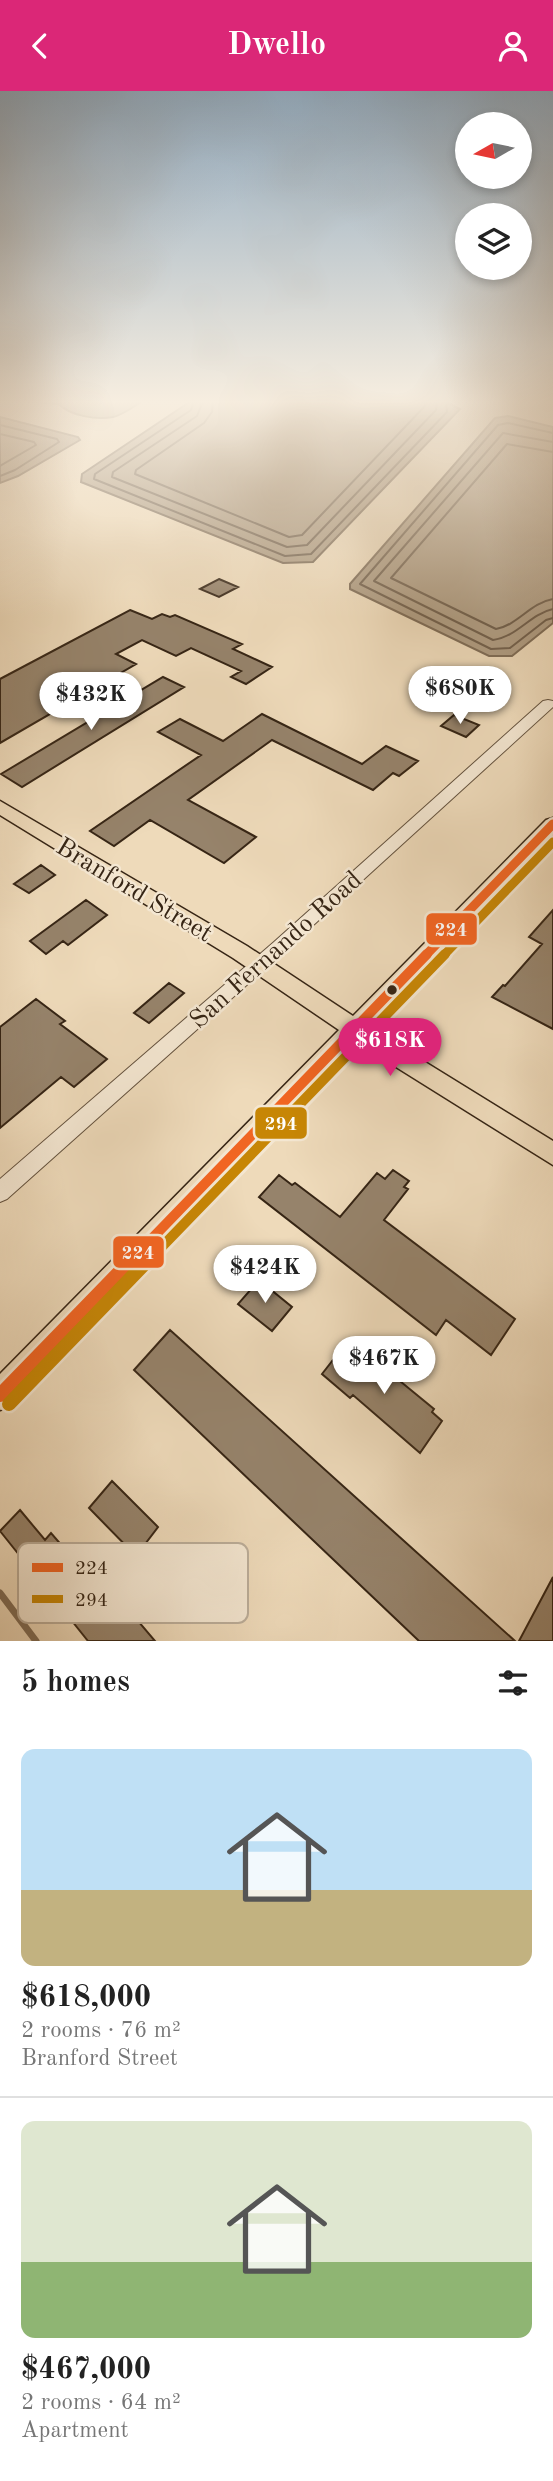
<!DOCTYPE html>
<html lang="en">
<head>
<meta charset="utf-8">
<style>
  body { margin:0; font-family:"Old Standard TT",serif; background:#f2f2f2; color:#222; height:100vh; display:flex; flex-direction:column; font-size:26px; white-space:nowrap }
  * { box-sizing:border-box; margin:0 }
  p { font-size:23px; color:#767676 }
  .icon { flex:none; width:38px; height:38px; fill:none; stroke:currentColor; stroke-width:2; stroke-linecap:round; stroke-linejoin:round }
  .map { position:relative; height:1550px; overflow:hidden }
  .details { display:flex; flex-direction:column; background:#fff; flex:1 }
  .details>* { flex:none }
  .needle { width:46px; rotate:261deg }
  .controls { position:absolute; left:455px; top:21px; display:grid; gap:14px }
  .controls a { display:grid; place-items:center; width:77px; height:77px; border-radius:50%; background:#fff; box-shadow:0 4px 10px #0003; font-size:35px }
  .price { position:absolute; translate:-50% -60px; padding:0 16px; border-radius:24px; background:#fff; color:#222; font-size:23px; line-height:46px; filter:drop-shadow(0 2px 4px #0008) }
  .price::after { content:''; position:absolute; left:50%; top:42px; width:21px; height:16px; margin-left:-10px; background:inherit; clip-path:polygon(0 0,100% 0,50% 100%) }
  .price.active { background:#db2777; color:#fff }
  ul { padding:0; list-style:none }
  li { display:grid; align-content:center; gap:14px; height:371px; padding:0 21px }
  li+li { border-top:2px solid #e0e0e0 }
  li span { display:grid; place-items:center; height:217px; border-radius:14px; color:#555 }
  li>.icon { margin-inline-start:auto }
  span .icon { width:126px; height:126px; fill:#fffc; stroke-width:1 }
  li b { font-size:30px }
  h2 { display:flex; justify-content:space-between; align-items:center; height:84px; padding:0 21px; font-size:30px }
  header { display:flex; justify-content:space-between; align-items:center; height:91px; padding:0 21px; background:#db2777; color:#fff; font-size:32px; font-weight:700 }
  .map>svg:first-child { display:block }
  .water { fill:#af9c82; stroke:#7f6c56; stroke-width:2 }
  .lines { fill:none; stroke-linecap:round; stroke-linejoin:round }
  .shore { stroke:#72604c; stroke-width:2 }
  .stream { stroke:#7f6c56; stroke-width:7 }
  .building { fill:#96836b; stroke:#362515; stroke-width:2 }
  .minor-casing { stroke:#64523e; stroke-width:2 }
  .major-casing { stroke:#362515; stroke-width:3 }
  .minor { fill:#f4e7d2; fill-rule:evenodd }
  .major { fill:#eedaba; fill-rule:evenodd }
  .bus-1-far2-casing { stroke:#f4e7d2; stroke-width:14 }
  .bus-1-far1-casing { stroke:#f4e7d2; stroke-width:16 }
  .bus-1-casing { stroke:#f4e7d2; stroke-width:19 }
  .bus-2-far2-casing { stroke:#f4e7d2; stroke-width:14 }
  .bus-2-far1-casing { stroke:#f4e7d2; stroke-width:16 }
  .bus-2-casing { stroke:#f4e7d2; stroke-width:19 }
  .bus-1-far2 { stroke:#f26522; stroke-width:9 }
  .bus-1-far1 { stroke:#f26522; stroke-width:10 }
  .bus-1 { stroke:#f26522; stroke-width:14 }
  .bus-2-far2 { stroke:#c78605; stroke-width:9 }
  .bus-2-far1 { stroke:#c78605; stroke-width:10 }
  .bus-2 { stroke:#c78605; stroke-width:14 }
  .bus-dot { fill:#362515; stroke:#f4e7d2; stroke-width:2.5 }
  .labels { text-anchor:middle; stroke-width:5; stroke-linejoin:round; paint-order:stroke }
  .street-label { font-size:26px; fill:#362515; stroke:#f4e7d2 }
  .key { fill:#f4e7d2; stroke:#bbad99; stroke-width:2 }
  .key-label { font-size:19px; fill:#362515 }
  .line-badge { stroke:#f4e7d2; stroke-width:2.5 }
  .badge-label { font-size:19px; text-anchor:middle; font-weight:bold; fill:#fff }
</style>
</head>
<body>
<header><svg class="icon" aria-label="back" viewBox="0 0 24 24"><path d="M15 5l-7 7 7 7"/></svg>Dwello<svg class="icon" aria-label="person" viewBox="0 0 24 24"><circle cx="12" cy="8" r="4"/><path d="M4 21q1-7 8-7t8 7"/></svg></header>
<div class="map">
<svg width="553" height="1550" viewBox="0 0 553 1550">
  <rect width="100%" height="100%" fill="#eedaba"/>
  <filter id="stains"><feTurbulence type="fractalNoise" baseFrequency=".00286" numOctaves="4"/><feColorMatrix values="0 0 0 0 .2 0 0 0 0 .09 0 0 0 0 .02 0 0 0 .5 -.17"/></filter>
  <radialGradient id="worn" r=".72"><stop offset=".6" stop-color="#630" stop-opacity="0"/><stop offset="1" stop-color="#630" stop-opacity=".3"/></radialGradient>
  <!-- water -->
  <path class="water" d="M 26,310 L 143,310 C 134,315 123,324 113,326 C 97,329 70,325 59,313 Z
    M 191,310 L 444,310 L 460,318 L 313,471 L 283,472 L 81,391 L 82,383 Z
    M 508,325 L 553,336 L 553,532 L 512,565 L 489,565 L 350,498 L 350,493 L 495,327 Z
    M 0,326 L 78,346 L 80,349 L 18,385 L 0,392 Z"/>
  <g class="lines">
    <!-- shore -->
    <path class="shore" d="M 194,310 L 191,319 L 95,383 L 94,388 L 285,465 L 311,463 L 447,321 L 446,310
      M 203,310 L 197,325 L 113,381 L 112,386 L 287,456 L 307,454 L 436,319 L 437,310
      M 213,310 L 212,321 L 204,332 L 136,379 L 135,383 L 289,446 L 302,444 L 425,315 L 426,310
      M 0,334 L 57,348 L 59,351 L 15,379 L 0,385
      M 553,342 L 508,332 L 498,334 L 360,493 L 491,558 L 510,557 L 546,529 L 553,527
      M 0,343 L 34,351 L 36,354 L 0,375
      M 553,351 L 503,342 L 374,490 L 493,549 C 517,546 530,523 553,518
      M 553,361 L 507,353 L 391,487 L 496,538 C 518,534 530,512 553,508"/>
    <!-- stream -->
    <path class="stream" d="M 0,1502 L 36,1550"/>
  </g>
  <!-- building -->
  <path class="building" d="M 219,488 L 238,496 L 219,506 L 200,498 Z
    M 130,519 L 152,528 L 162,523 L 170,526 L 175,524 L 242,553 L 233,558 L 272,576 L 246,593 L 231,586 L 241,580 L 191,557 L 176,565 L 142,549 L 116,563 L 136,573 L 0,652 L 0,588 Z
    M 163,586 L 184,596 L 22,696 L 1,683 Z
    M 262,623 L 362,673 L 386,655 L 418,670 L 399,685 L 393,682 L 373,699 L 272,649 L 188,709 L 256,746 L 224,772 L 150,729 L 114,755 L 90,740 L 201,664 L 158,641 L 180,628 L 223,650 Z
    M 454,624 L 479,634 L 466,646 L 441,635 Z
    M 41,774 L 55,784 L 29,802 L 14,793 Z
    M 86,809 L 107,824 L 68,854 L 63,850 L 46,863 L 30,850 Z
    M 553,819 L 553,938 L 492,906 L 503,894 L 505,895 L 542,853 L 529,846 Z
    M 169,892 L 184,902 L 149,932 L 134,922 Z
    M 36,908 L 65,930 L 60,933 L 107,968 L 74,996 L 61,986 L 0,1037 L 0,936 Z
    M 393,1079 L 409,1090 L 404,1096 L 408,1098 L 384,1129 L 515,1228 L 491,1264 L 446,1229 L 436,1244 L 259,1106 L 279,1084 L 292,1094 L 295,1092 L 340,1126 L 377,1082 L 385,1088 Z
    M 259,1189 L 292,1216 L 272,1240 L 238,1213 Z
    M 170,1239 L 515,1550 L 419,1550 L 134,1279 Z
    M 347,1251 L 376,1274 L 378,1272 L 434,1318 L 432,1321 L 442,1330 L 420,1362 L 353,1304 L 350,1307 L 322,1283 Z
    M 112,1390 L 158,1436 L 136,1465 L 89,1417 Z
    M 20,1419 L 45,1449 L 51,1442 L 83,1479 L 89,1472 L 155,1550 L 88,1550 L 0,1440 Z
    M 553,1486 L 553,1550 L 519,1550 Z"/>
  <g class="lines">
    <!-- minor casing -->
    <g class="minor-casing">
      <path id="minor" d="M 548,609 L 553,610 L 553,616 L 286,859 L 7,1108 L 0,1111 L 0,1088 L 274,851 L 543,610 Z"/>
    </g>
    <!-- major casing -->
    <g class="major-casing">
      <path id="major" d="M 0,710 L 247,855 L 353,925 L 546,729 L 553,727 L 553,744 L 370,937 L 553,1050 L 553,1074 L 356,951 L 11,1315 L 0,1319 L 0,1283 L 339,939 L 233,867 L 0,724 Z"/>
    </g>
    <!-- minor -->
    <use href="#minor" class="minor"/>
    <!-- major -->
    <use href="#major" class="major"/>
    <!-- bus-1-far2 casing -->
    <g class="bus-1-far2-casing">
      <path id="bus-1-far2" d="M 425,865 L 553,733"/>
    </g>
    <!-- bus-1-far1 casing -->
    <g class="bus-1-far1-casing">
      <path id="bus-1-far1" d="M 135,1165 L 427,863"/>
    </g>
    <!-- bus-1 casing -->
    <g class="bus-1-casing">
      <path id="bus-1" d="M 0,1304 L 137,1163"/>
    </g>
    <!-- bus-2-far2 casing -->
    <g class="bus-2-far2-casing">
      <path id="bus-2-far2" d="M 443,865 L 553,751"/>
    </g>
    <!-- bus-2-far1 casing -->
    <g class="bus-2-far1-casing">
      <path id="bus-2-far1" d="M 153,1165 L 445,863"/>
    </g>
    <!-- bus-2 casing -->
    <g class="bus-2-casing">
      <path id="bus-2" d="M 9,1313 L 154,1163"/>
    </g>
    <!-- bus-1-far2 -->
    <use href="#bus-1-far2" class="bus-1-far2"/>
    <!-- bus-1-far1 -->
    <use href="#bus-1-far1" class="bus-1-far1"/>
    <!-- bus-1 -->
    <use href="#bus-1" class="bus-1"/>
    <!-- bus-2-far2 -->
    <use href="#bus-2-far2" class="bus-2-far2"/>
    <!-- bus-2-far1 -->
    <use href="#bus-2-far1" class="bus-2-far1"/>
    <!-- bus-2 -->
    <use href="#bus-2" class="bus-2"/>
  </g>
  <!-- sky -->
  <linearGradient id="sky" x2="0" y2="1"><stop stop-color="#91aabf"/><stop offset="0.59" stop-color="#f7eee0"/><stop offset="1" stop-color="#f7eee0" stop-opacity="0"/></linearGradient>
  <rect width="553" height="527" fill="url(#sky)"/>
  <!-- markers -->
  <circle class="bus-dot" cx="392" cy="899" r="6"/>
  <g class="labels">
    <!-- street labels -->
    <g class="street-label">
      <text transform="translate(135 798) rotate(31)" y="9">Branford Street</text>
      <text transform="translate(275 858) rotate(-42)" y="9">San Fernando Road</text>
    </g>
  </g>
  <!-- legend -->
  <rect x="18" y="1452" width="230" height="80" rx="10" class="key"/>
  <rect x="32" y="1472" width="31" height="9" fill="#f26522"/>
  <rect x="32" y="1504" width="31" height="8" fill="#c78605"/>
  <g class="key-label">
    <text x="75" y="1483">224</text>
    <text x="75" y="1515">294</text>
  </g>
  <g class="line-badge">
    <rect x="425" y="821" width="53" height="34" rx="7" fill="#f26522"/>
    <rect x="254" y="1015" width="54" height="34" rx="7" fill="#c78605"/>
    <rect x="112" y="1144" width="53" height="34" rx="7" fill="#f26522"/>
  </g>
  <g class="badge-label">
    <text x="451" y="845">224</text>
    <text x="281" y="1039">294</text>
    <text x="138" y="1168">224</text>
  </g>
  <rect width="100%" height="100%" filter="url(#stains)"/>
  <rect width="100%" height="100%" fill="url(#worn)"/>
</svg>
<div class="controls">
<a><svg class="needle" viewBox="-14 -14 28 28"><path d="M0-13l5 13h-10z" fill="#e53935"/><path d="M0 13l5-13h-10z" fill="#767676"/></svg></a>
<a><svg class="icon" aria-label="layers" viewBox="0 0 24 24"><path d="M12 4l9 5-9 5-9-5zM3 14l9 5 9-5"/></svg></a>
</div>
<b class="price" style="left:460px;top:635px">$680K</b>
<b class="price" style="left:91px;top:641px">$432K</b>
<b class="price active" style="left:390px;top:987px">$618K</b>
<b class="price" style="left:265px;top:1214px">$424K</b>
<b class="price" style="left:384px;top:1305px">$467K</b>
</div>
<section class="details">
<h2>5 homes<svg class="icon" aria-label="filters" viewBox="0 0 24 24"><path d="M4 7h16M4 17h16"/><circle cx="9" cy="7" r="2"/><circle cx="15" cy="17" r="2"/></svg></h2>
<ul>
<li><span style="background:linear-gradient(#bfe0f5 65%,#c2b280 0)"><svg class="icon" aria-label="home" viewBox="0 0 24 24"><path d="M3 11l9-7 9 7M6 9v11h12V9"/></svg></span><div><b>$618,000</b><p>2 rooms · 76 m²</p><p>Branford Street</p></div></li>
<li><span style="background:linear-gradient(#dfe7d0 65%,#8fb573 0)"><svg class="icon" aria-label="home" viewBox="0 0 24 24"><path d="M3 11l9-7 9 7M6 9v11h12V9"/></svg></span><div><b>$467,000</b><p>2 rooms · 64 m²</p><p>Apartment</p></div></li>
</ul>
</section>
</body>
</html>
